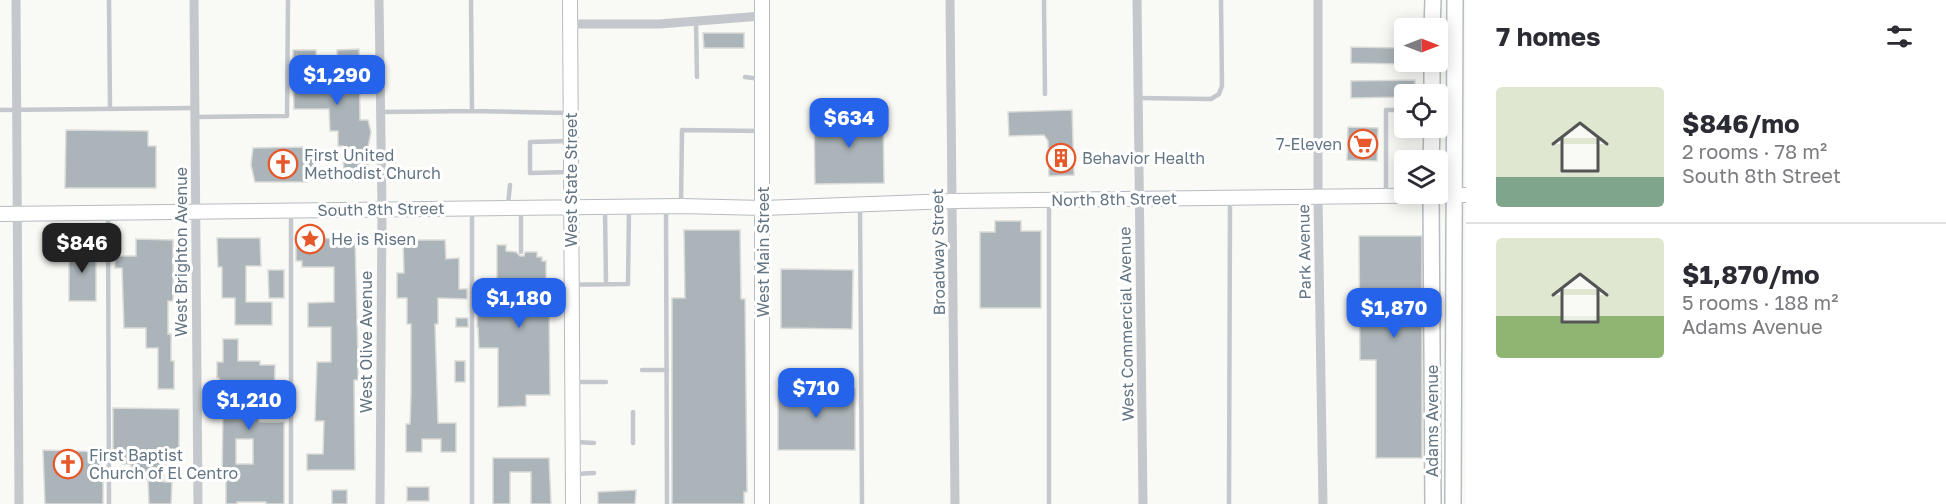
<!DOCTYPE html>
<html lang="en">
<head>
<meta charset="utf-8">
<style>
  body { margin:0; font-family:"Golos Text",sans-serif; background:#f7f7f7; color:#2b2b33; height:100vh; display:flex; flex-direction:column; font-size:22px; white-space:nowrap }
  * { box-sizing:border-box; margin:0 }
  p { font-size:20px; color:#7c7c81 }
  .icon { flex:none; width:33px; height:33px; fill:none; stroke:currentColor; stroke-width:2; stroke-linecap:round; stroke-linejoin:round }
  .map { position:relative; flex:1; overflow:hidden }
  .drawer { display:flex; flex-direction:column; background:#fff; width:480px }
  .drawer>* { flex:none }
  .needle { width:39px; rotate:90deg }
  .tools { position:absolute; left:1394px; top:18px; display:grid; gap:12px }
  .tools a { display:grid; place-items:center; width:54px; height:54px; border-radius:6px; background:#fff; box-shadow:0 3px 15px #0003; font-size:30px }
  .price { position:absolute; translate:-50% -51px; padding:0 14px; border-radius:12px; background:#2563eb; color:#fff; font-size:20px; line-height:39px; filter:drop-shadow(0 2px 3px #0008) }
  .price::after { content:''; position:absolute; left:50%; top:36px; width:18px; height:14px; margin-left:-9px; background:inherit; clip-path:polygon(0 0,100% 0,50% 100%) }
  .price.on { background:#222; color:#fff }
  ul { padding:0; list-style:none }
  li { display:flex; align-items:center; gap:18px; height:150px; padding:0 30px }
  li+li { border-top:2px solid #e1e1e2 }
  li span { display:grid; place-items:center; flex:none; width:168px; height:120px; border-radius:6px; color:#555 }
  li>.icon { margin-inline-start:auto }
  span .icon { width:72px; height:72px; fill:#fffc; stroke-width:1 }
  li b { font-size:26px }
  h2 { display:flex; justify-content:space-between; align-items:center; height:72px; padding:0 30px; font-size:26px }
  main { display:flex; flex:1; min-height:0 }
  .map>svg:first-child { display:block }
  .building { fill:#aab4b9; stroke:#dadad8; stroke-width:1.5; fill-rule:evenodd }
  .lines { fill:none; stroke-linecap:round; stroke-linejoin:round }
  .secondary-casing { stroke:#b6bcc0; stroke-width:16 }
  .primary-casing { stroke:#b7bcc0; stroke-width:18 }
  .lane { stroke:#c4c8cc; stroke-width:4.5 }
  .street { stroke:#c4c8cc; stroke-width:9 }
  .secondary { stroke:#fff; stroke-width:14 }
  .primary { stroke:#fff; stroke-width:15 }
  .labels { text-anchor:middle; stroke-width:6; stroke-linejoin:round; paint-order:stroke }
  .poi-label { font-size:16px; fill:#637482; stroke:#fff; text-anchor:start }
  .street-label { font-size:16px; fill:#637482; stroke:#fff }
</style>
</head>
<body>
<main>
<div class="map">
<svg width="1466" height="504" viewBox="0 0 1466 504">
  <rect width="100%" height="100%" fill="#f9f9f6"/>
  <!-- building -->
  <path class="building" d="M 703,33 L 744,33 L 744,48 L 704,48 Z
    M 1351,47 L 1404,48 L 1404,64 L 1351,63 Z
    M 359,49 L 360,120 L 368,120 L 371,132 L 368,147 L 368,178 L 344,179 L 343,146 L 338,146 L 338,131 L 330,131 L 329,109 L 294,109 L 293,50 L 316,50 L 317,93 L 338,93 L 337,50 Z
    M 1415,80 L 1415,94 L 1404,94 L 1404,97 L 1351,98 L 1351,81 Z
    M 1072,110 L 1074,175 L 1049,176 L 1048,141 L 1044,135 L 1009,136 L 1008,112 Z
    M 883,114 L 884,183 L 815,184 L 814,115 Z
    M 1348,127 L 1378,128 L 1377,161 L 1347,160 Z
    M 66,130 L 148,131 L 148,146 L 156,146 L 156,188 L 65,188 Z
    M 305,147 L 315,162 L 307,182 L 255,182 L 251,165 L 253,148 Z
    M 995,221 L 1021,221 L 1021,231 L 1041,231 L 1041,308 L 980,308 L 980,232 L 995,232 Z
    M 684,230 L 740,230 L 741,299 L 745,299 L 747,492 L 744,492 L 744,504 L 672,504 L 672,298 L 685,298 Z
    M 1359,236 L 1422,236 L 1422,458 L 1376,458 L 1376,360 L 1360,360 Z
    M 217,238 L 260,238 L 261,266 L 246,266 L 246,302 L 272,302 L 272,325 L 235,325 L 235,298 L 222,298 L 222,267 L 218,267 Z
    M 355,238 L 358,362 L 358,380 L 354,380 L 355,470 L 307,470 L 307,454 L 323,454 L 324,421 L 315,421 L 317,362 L 331,362 L 331,327 L 308,327 L 308,303 L 334,302 L 334,267 L 302,267 L 302,261 L 296,261 L 296,239 Z
    M 136,239 L 173,240 L 173,301 L 168,301 L 168,334 L 171,334 L 171,361 L 174,361 L 174,389 L 158,389 L 158,348 L 146,348 L 146,328 L 124,328 L 122,268 L 115,268 L 115,256 L 136,256 Z
    M 403,240 L 445,240 L 446,259 L 459,258 L 459,289 L 467,289 L 467,299 L 438,298 L 438,324 L 435,324 L 438,423 L 456,423 L 456,452 L 441,452 L 441,439 L 422,439 L 422,452 L 406,452 L 406,424 L 410,424 L 411,394 L 411,324 L 407,324 L 407,298 L 397,298 L 397,273 L 404,273 Z
    M 497,245 L 506,245 L 506,251 L 516,252 L 520,256 L 524,256 L 525,252 L 537,252 L 537,257 L 542,257 L 542,261 L 546,261 L 546,280 L 542,282 L 542,286 L 546,289 L 546,304 L 549,304 L 550,395 L 526,395 L 526,406 L 498,407 L 498,348 L 479,348 L 478,327 L 477,327 L 478,304 L 510,304 L 511,281 L 497,280 Z
    M 69,248 L 96,248 L 96,301 L 69,301 Z
    M 781,269 L 853,270 L 852,329 L 781,328 Z
    M 268,270 L 284,270 L 284,298 L 269,298 Z
    M 456,318 L 468,318 L 468,327 L 456,327 Z
    M 223,339 L 238,339 L 238,361 L 260,361 L 260,365 L 275,365 L 274,404 L 259,404 L 259,422 L 284,422 L 284,504 L 266,504 L 266,502 L 237,502 L 237,504 L 226,504 L 226,479 L 222,479 L 223,413 L 219,413 L 219,378 L 217,378 L 217,362 L 223,362 ZM 236,439 L 253,439 L 253,464 L 236,464 Z
    M 455,361 L 465,361 L 465,382 L 455,382 Z
    M 778,389 L 855,389 L 855,450 L 778,450 Z
    M 113,408 L 179,409 L 179,449 L 167,449 L 167,464 L 163,464 L 164,482 L 172,482 L 171,504 L 149,504 L 148,479 L 131,479 L 131,464 L 123,464 L 123,451 L 113,451 Z
    M 43,450 L 103,452 L 103,504 L 45,504 Z
    M 493,458 L 549,458 L 551,504 L 531,504 L 531,472 L 510,472 L 510,504 L 493,504 Z
    M 407,487 L 429,487 L 429,501 L 407,501 Z
    M 332,490 L 347,490 L 347,504 L 332,504 Z
    M 636,490 L 635,504 L 598,504 L 598,492 Z"/>
  <g class="lines">
    <!-- secondary casing -->
    <g class="secondary-casing">
      <path id="secondary" d="M 570,0 L 573,504
        M 0,214 L 681,206 L 763,208 L 952,201 L 1466,195
        M 762,504 L 762,0"/>
    </g>
    <!-- primary casing -->
    <g class="primary-casing">
      <path id="primary" d="M 1432,28 L 1433,0
        M 1432,94 L 1432,62
        M 1431,160 L 1432,128
        M 1431,194 L 1433,504
        M 1453,504 L 1455,0"/>
    </g>
    <!-- lane -->
    <path class="lane" d="M 109,0 L 110,109
      M 1044,0 L 1045,94
      M 696,22 L 697,77
      M 745,77 L 760,79
      M 1138,98 L 1211,99 L 1219,94 L 1222,86 L 1221,0
      M 0,110 L 195,108
      M 472,111 L 568,113
      M 381,112 L 472,111 L 471,0
      M 196,117 L 287,116 L 288,0
      M 568,141 L 530,142 L 530,173 L 570,172
      M 1386,194 L 1386,110 L 1404,110
      M 1049,203 L 1049,504
      M 508,205 L 510,185
      M 681,205 L 682,130 L 760,131
      M 860,207 L 862,504
      M 605,209 L 606,284
      M 666,209 L 667,504
      M 472,211 L 472,504
      M 108,215 L 109,504
      M 521,252 L 521,209
      M 546,285 L 628,284 L 629,207
      M 642,370 L 667,370
      M 575,382 L 606,382
      M 633,412 L 633,443
      M 575,442 L 594,443
      M 576,474 L 594,473
      M 291,504 L 291,213
      M 1229,504 L 1230,201"/>
    <!-- street -->
    <path class="street" d="M 16,0 L 19,504
      M 194,0 L 198,504
      M 379,0 L 382,209 L 380,504
      M 950,0 L 955,504
      M 1137,0 L 1143,504
      M 1318,0 L 1318,197 L 1323,504
      M 571,24 L 659,24 L 762,16"/>
    <!-- secondary -->
    <use href="#secondary" class="secondary"/>
    <!-- primary -->
    <use href="#primary" class="primary"/>
  </g>
  <!-- icons -->
  <defs>
    <g id="supermarket-ring" transform="scale(1.5)"><circle r="9.5" fill="#fff" stroke="#e65829" stroke-width="1.5"/><path d="M-6-5.5h2.5l.6 2H6L4.5 2H-2.5L-4.4-4H-6ZM-1.5 3.2a1.3 1.3 0 1 0 .1 0ZM3 3.2a1.3 1.3 0 1 0 .1 0Z" fill="#e65829"/></g>
    <g id="building-ring" transform="scale(1.5)"><circle r="9.5" fill="#fff" stroke="#e65829" stroke-width="1.5"/><path d="M-4-6H4V6H1V3H-1V6H-4ZM-2.5-4.3h1.7v1.8h-1.7ZM.8-4.3h1.7v1.8H.8ZM-2.5-1h1.7V.8h-1.7ZM.8-1h1.7V.8H.8Z" fill="#e65829"/></g>
    <g id="church-ring" transform="scale(1.5)"><circle r="9.5" fill="#fff" stroke="#e65829" stroke-width="1.5"/><path d="M-1.2-6h2.4v3.5h3.3v2.4h-3.3V6h-2.4V-.1h-3.3v-2.4h3.3Z" fill="#e65829"/></g>
    <g id="sight-ring" transform="scale(1.5)"><circle r="9.5" fill="#fff" stroke="#e65829" stroke-width="1.5"/><path d="M0-6L1.8-2.2L6-1.7L2.9 1.2L3.7 5.4L0 3.3L-3.7 5.4L-2.9 1.2L-6-1.7L-1.8-2.2Z" fill="#e65829"/></g>
  </defs>
  <g fill-rule="evenodd">
    <use href="#supermarket-ring" x="1363" y="144"/>
    <use href="#building-ring" x="1061" y="158"/>
    <use href="#church-ring" x="283" y="164"/>
    <use href="#sight-ring" x="310" y="239"/>
    <use href="#church-ring" x="68" y="464"/>
  </g>
  <g class="labels">
    <!-- poi labels -->
    <g class="poi-label">
      <text x="1342" y="150" text-anchor="end">7-Eleven</text>
      <text x="304" y="161">First United<tspan x="304" dy="18">Methodist Church</tspan></text>
      <text x="1082" y="164">Behavior Health</text>
      <text x="331" y="245">He is Risen</text>
      <text x="89" y="461">First Baptist<tspan x="89" dy="18">Church of El Centro</tspan></text>
    </g>
    <!-- street labels -->
    <g class="street-label">
      <text transform="translate(571 180) rotate(-90)" y="6">West State Street</text>
      <text transform="translate(1114 199) rotate(-1)" y="6">North 8th Street</text>
      <text transform="translate(381 209) rotate(-1)" y="6">South 8th Street</text>
      <text transform="translate(181 252) rotate(-90)" y="6">West Brighton Avenue</text>
      <text transform="translate(763 252) rotate(-90)" y="6">West Main Street</text>
      <text transform="translate(938 252) rotate(-91)" y="6">Broadway Street</text>
      <text transform="translate(1304 252) rotate(-91)" y="6">Park Avenue</text>
      <text transform="translate(1126 324) rotate(-91)" y="6">West Commercial Avenue</text>
      <text transform="translate(366 342) rotate(-90)" y="6">West Olive Avenue</text>
      <text transform="translate(1432 421) rotate(-90)" y="6">Adams Avenue</text>
    </g>
  </g>
</svg>
<div class="tools">
<a><svg class="needle" viewBox="-14 -14 28 28"><path d="M0-13l5 13h-10z" fill="#e53935"/><path d="M0 13l5-13h-10z" fill="#7c7c81"/></svg></a>
<a><svg class="icon" aria-label="locate" viewBox="0 0 24 24"><circle cx="12" cy="12" r="6"/><path d="M12 2v4M12 18v4M2 12h4M18 12h4"/></svg></a>
<a><svg class="icon" aria-label="layers" viewBox="0 0 24 24"><path d="M12 4l9 5-9 5-9-5zM3 14l9 5 9-5"/></svg></a>
</div>
<b class="price" style="left:337px;top:106px">$1,290</b>
<b class="price" style="left:849px;top:149px">$634</b>
<b class="price on" style="left:82px;top:274px">$846</b>
<b class="price" style="left:519px;top:329px">$1,180</b>
<b class="price" style="left:1394px;top:339px">$1,870</b>
<b class="price" style="left:816px;top:419px">$710</b>
<b class="price" style="left:249px;top:431px">$1,210</b>
</div>
<section class="drawer">
<h2>7 homes<svg class="icon" aria-label="filters" viewBox="0 0 24 24"><path d="M4 7h16M4 17h16"/><circle cx="9" cy="7" r="2"/><circle cx="15" cy="17" r="2"/></svg></h2>
<ul>
<li><span style="background:linear-gradient(#dfe7d0 75%,#7fa58c 0)"><svg class="icon" aria-label="home" viewBox="0 0 24 24"><path d="M3 11l9-7 9 7M6 9v11h12V9"/></svg></span><div><b>$846/mo</b><p>2 rooms · 78 m²</p><p>South 8th Street</p></div></li>
<li><span style="background:linear-gradient(#dfe7d0 65%,#8fb573 0)"><svg class="icon" aria-label="home" viewBox="0 0 24 24"><path d="M3 11l9-7 9 7M6 9v11h12V9"/></svg></span><div><b>$1,870/mo</b><p>5 rooms · 188 m²</p><p>Adams Avenue</p></div></li>
</ul>
</section>
</main>
</body>
</html>
